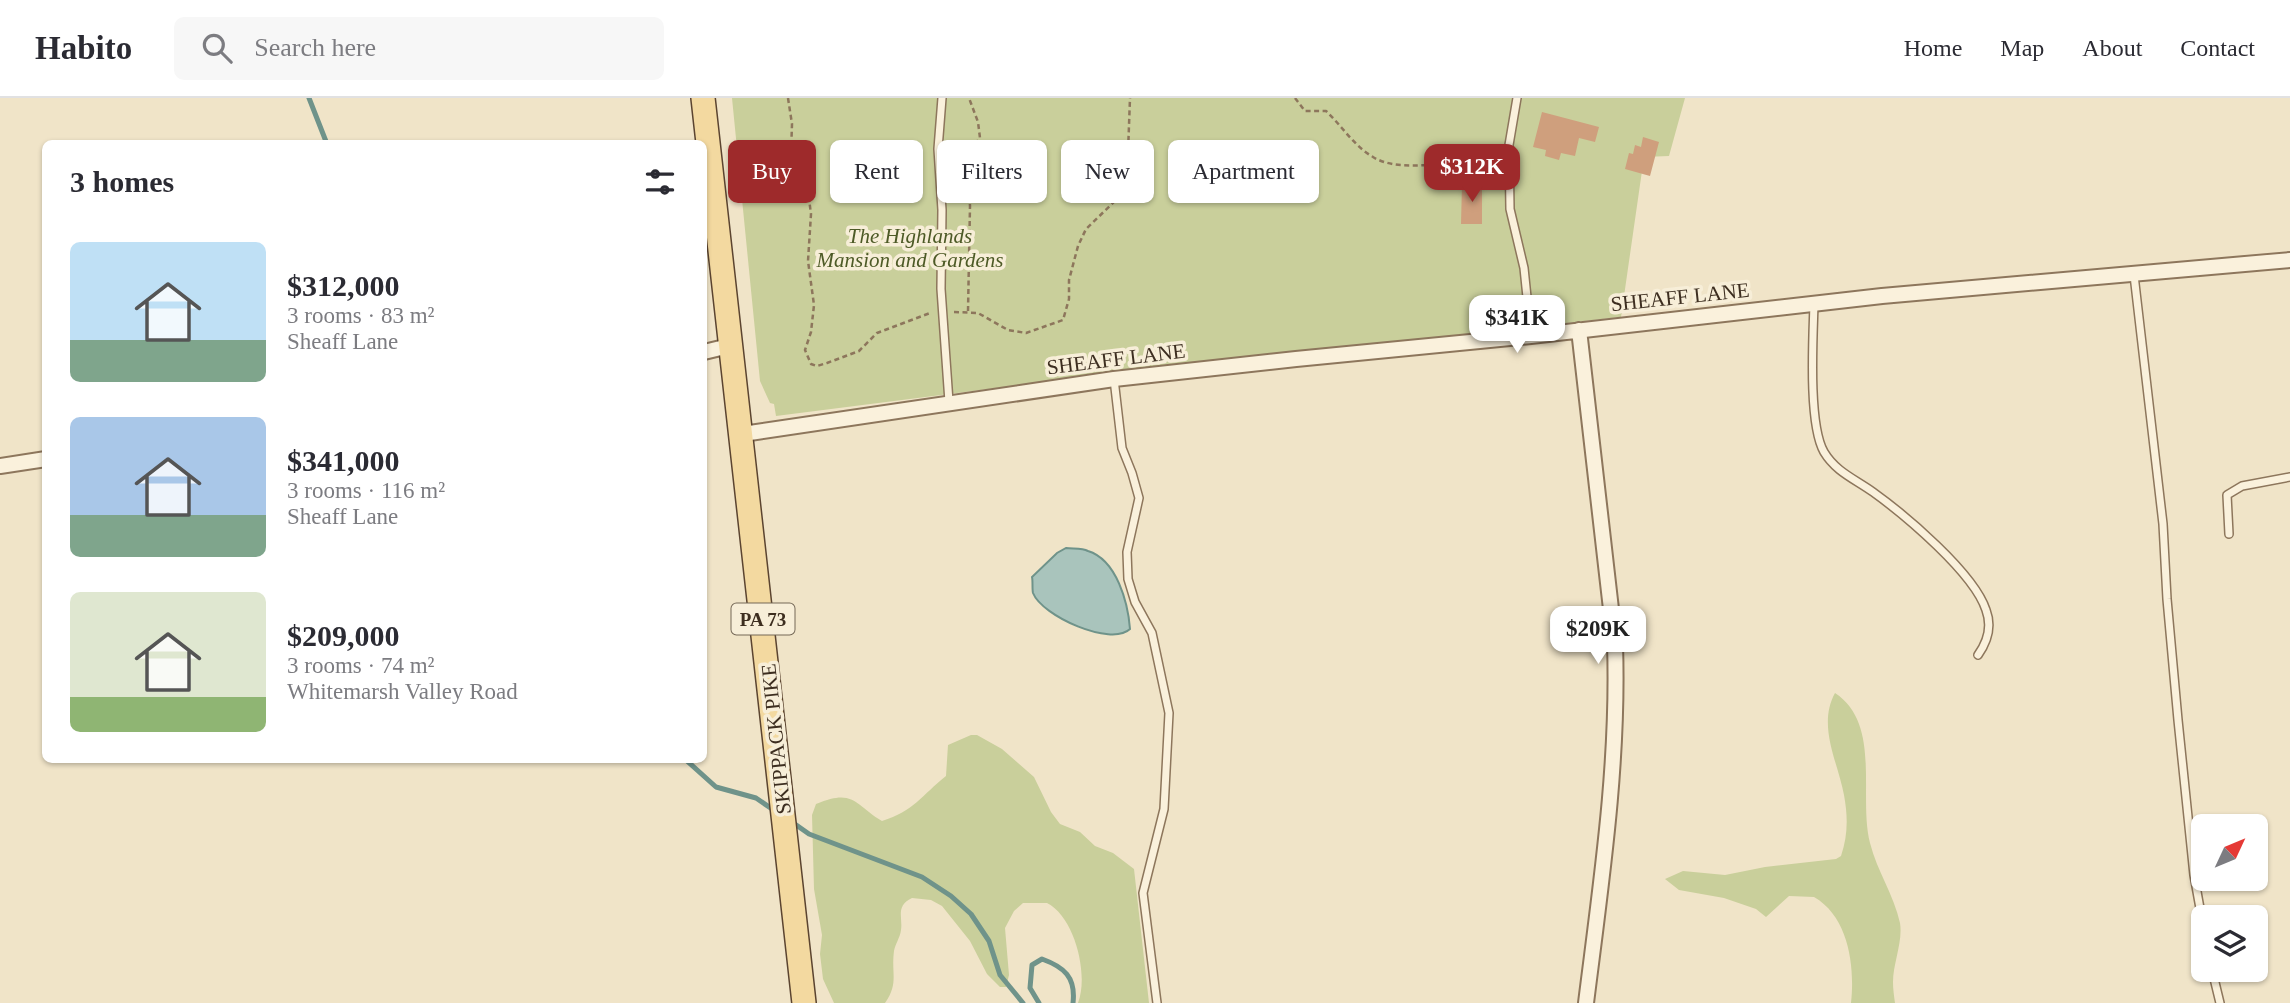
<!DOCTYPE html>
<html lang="en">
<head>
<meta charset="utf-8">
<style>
  body { margin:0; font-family:"Times New Roman",serif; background:#f7f7f7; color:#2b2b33; height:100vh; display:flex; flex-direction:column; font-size:26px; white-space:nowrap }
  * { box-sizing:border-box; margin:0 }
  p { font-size:23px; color:#7c7c81 }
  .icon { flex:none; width:38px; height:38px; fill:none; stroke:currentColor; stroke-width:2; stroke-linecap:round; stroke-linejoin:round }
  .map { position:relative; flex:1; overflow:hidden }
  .side { position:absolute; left:42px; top:42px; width:665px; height:623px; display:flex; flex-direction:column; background:#fff; border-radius:10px; box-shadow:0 2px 5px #0004 }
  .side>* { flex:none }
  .banner { position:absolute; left:728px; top:42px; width:665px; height:63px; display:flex; gap:14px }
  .needle { width:46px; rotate:46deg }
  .controls { position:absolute; left:2191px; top:716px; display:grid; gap:14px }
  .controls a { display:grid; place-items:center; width:77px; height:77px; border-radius:10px; background:#fff; box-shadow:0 2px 5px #0004; font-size:35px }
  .price { position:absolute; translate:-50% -60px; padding:0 16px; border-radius:14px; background:#fff; color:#222; font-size:23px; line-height:46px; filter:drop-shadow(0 2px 4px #0008) }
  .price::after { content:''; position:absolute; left:50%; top:42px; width:21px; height:16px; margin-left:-10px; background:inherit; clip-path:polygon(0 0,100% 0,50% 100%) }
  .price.selected { background:#9e2a2b; color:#fff }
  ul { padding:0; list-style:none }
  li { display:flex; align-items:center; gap:21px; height:175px; padding:0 28px }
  li span { display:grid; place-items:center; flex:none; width:196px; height:140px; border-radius:10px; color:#555 }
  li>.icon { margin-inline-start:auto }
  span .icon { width:84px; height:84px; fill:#fffc; stroke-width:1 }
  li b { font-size:30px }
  h2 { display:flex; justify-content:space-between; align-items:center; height:84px; padding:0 28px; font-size:30px }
  .chip { padding:0 24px; border-radius:10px; background:#fff; box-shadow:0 2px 5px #0004; font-size:24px; line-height:63px }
  .chip.selected { background:#9e2a2b; color:#fff }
  header { display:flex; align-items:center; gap:42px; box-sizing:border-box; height:98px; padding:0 35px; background:#fff; border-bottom:2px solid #e1e1e2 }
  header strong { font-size:33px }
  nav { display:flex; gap:38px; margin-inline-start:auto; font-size:24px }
  .search { width:490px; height:63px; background:#f7f7f7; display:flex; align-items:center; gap:18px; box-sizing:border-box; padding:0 24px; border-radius:10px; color:#7c7c81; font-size:26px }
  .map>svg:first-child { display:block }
  .green { fill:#c9cf9b }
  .water { fill:#a9c4bc; stroke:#6f938a; stroke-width:2 }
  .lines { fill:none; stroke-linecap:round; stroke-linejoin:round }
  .stream { stroke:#6f938a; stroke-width:5 }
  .building { fill:#cf9f7d }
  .lane-casing { stroke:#8d765c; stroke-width:10 }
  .street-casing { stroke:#8d765c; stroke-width:18 }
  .primary-casing { stroke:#5b4430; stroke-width:26 }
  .path { stroke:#8d765c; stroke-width:2.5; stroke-dasharray:5 3.5; stroke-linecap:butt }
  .lane { stroke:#faf1dc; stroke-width:7 }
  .street { stroke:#faf1dc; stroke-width:14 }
  .primary { stroke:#f3d9a0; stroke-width:23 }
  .labels { text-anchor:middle; stroke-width:7; stroke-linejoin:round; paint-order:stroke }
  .shield { fill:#f7eed8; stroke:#756857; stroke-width:2 }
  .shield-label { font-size:19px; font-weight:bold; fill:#3d2e20 }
  .park-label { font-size:21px; font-style:italic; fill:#4d5a26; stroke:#f7eed8 }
  .street-label { font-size:21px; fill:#3d2e20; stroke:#f7eed8 }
</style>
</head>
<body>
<header>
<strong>Habito</strong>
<div class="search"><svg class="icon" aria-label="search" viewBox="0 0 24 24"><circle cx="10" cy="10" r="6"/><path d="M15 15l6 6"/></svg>Search here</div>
<nav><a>Home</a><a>Map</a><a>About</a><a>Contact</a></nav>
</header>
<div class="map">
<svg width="2290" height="905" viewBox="0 0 2290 905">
  <rect width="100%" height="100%" fill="#f0e4c8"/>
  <!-- green -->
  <path class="green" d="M 732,0 L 1685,0 L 1669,58 L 1644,59 L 1621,219 L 1130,273 L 776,318 L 774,306 L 770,305 L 760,283 Z
    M 1835,595 C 1882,626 1858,698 1870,745 C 1877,773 1894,797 1900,825 C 1903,844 1893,865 1893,884 C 1893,891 1894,898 1895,905 L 1851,905 C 1855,869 1849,819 1814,799 L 1789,798 L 1766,819 L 1756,811 L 1724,800 L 1679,792 L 1665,781 L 1683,773 L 1725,777 L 1765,769 L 1836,761 L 1841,758 C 1848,737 1848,719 1844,697 C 1838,664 1817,628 1835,595 Z
    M 971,637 L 977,637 L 1002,651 L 1034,679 L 1051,714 L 1060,726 L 1080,734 L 1095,748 L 1113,755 L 1134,771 L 1149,905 L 1078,905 C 1089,877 1075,819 1047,805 L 1023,805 L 1014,813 L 1005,830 L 1009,877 L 1006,889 L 1000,889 L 987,876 L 970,843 L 942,808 L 931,802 L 912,800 C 895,808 903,820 901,832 C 900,840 895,846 894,853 C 891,876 899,885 885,905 L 834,905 L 823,881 L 820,856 L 822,837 L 814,791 L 812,717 L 816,706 C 854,690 854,706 882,723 C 914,713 922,697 946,678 L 948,647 Z"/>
  <!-- water -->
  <path class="water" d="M 1066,450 C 1073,451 1082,450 1088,453 C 1117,462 1128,505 1130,531 C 1111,549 1042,518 1033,495 C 1032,491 1033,483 1032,479 L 1057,455 Z"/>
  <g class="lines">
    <!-- stream -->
    <path class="stream" d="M 309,0 L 327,46
      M 686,662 L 716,689 L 756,700 L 775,713
      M 792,724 L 809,736 L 922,779 L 951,798 L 971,816 L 989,843 L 1000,877 L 1023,905
      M 1039,905 L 1030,890 L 1032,867 L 1042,861 C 1064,869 1076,879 1073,905"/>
  </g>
  <!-- building -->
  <path class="building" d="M 1542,14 L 1599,29 L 1595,44 L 1579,40 L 1575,58 L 1561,55 L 1559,62 L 1545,58 L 1546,52 L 1533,49 Z
    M 1643,39 L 1659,44 L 1650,78 L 1625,71 L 1629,55 L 1633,56 L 1635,47 L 1641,49 Z
    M 1462,86 L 1482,87 L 1482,126 L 1461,126 Z"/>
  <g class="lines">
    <!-- lane casing -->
    <g class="lane-casing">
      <path id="lane" d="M 942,0 L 938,51 L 942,112 L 941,191 L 949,304
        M 1517,0 L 1509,47 L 1510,111 L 1524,170 L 1531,238
        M 2134,177 L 2163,426 L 2167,501 L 2178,622 L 2194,777 L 2203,827
        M 1814,206 C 1813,240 1808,326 1824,354 C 1836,374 1855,381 1873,394 C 1905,417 1974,475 1986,512 C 1992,528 1988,543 1978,557
        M 1114,281 L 1122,350 L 1132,375 L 1139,400 L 1127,454 L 1128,481 L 1135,504 L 1152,535 L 1169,615 L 1164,711 L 1143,795 L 1157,905
        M 2229,436 L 2227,397 L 2242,388 L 2290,379
        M 2212,872 L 2220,905"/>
    </g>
    <!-- street casing -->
    <g class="street-casing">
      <path id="street" d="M 1579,232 L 1615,546 C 1619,667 1601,785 1586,905
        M 704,254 L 733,247
        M 743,336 L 1114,281 L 1296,261 L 1531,238 L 1882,198 L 2290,162
        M 0,368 L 46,361"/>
    </g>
    <!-- primary casing -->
    <g class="primary-casing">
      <path id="primary" d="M 703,0 L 804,905"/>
    </g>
    <!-- path -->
    <path class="path" d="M 788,0 L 792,26 L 791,56 L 809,101 L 811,116 L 808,163 L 814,207 L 811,234 L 805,252 L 811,266 L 817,268 L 827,265 L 859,253 L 877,235 L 930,215
      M 1295,0 L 1305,13 L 1326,13 C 1342,28 1354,48 1373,59 C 1396,73 1429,65 1454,67 C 1469,68 1483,72 1498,74
      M 968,213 L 970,108 L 967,55 L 980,40 L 978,24 L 969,0
      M 954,214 L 978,215 L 1008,232 L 1026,235 L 1063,222 L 1069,201 L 1069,182 L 1078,148 L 1086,131 L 1116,102 L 1127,82 L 1130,0"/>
    <!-- lane -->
    <use href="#lane" class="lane"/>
    <!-- street -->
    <use href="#street" class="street"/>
    <!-- primary -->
    <use href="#primary" class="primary"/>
  </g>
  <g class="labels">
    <!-- shield labels -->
    <rect class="shield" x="731.5" y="505.5" width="63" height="31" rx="5"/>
    <g class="shield-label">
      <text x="763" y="528">PA 73</text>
    </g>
    <!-- park labels -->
    <g class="park-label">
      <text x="910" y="145">The Highlands<tspan x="910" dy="24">Mansion and Gardens</tspan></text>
    </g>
    <!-- street labels -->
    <g class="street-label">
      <text transform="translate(1680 199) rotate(-6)" y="7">SHEAFF LANE</text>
      <text transform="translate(1116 261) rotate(-7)" y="7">SHEAFF LANE</text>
      <text transform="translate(776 641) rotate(-96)" y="7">SKIPPACK PIKE</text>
    </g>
  </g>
</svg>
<div class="controls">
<a><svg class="needle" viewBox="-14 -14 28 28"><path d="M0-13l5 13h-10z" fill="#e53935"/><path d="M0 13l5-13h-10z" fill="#7c7c81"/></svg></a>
<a><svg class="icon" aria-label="layers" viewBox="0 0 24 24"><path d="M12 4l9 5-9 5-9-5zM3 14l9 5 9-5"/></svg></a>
</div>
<b class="price selected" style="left:1472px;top:106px">$312K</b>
<b class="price" style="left:1517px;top:257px">$341K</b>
<b class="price" style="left:1598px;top:568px">$209K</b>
<div class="banner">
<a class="chip selected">Buy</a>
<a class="chip">Rent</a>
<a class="chip">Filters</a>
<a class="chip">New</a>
<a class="chip">Apartment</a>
</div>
<section class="side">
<h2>3 homes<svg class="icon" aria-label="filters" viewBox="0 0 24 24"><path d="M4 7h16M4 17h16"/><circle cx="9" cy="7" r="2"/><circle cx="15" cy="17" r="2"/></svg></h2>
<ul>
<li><span style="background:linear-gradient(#bfe0f5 70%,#7fa58c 0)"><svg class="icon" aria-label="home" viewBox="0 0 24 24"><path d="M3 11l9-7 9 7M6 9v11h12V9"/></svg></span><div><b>$312,000</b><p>3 rooms · 83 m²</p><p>Sheaff Lane</p></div></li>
<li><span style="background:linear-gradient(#a9c7e8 70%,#7fa58c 0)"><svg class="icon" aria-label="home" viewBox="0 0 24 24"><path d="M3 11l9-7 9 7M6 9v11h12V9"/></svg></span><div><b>$341,000</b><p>3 rooms · 116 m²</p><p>Sheaff Lane</p></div></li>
<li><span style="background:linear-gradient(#dfe7d0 75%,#8fb573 0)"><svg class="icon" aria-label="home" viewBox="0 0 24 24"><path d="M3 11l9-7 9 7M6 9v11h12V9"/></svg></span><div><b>$209,000</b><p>3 rooms · 74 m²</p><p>Whitemarsh Valley Road</p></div></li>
</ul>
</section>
</div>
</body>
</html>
